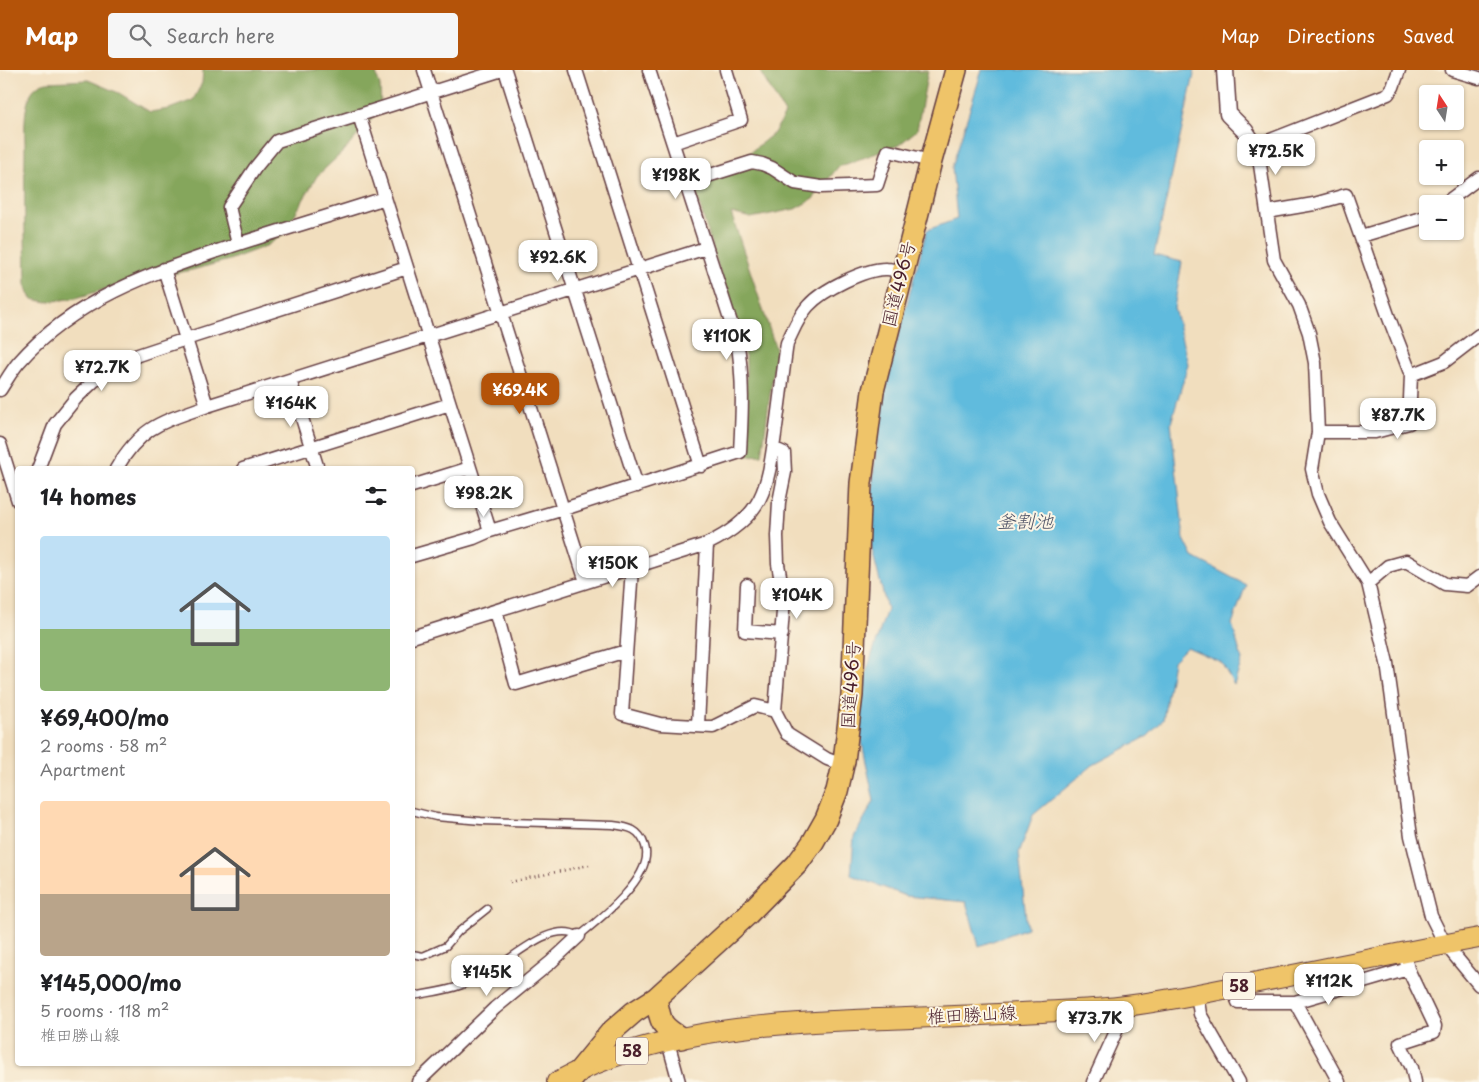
<!DOCTYPE html>
<html lang="en">
<head>
<meta charset="utf-8">
<style>
  body { margin:0; font-family:"Playpen Sans","Klee One",sans-serif; background:#f6f6f6; color:#202124; height:100vh; display:flex; flex-direction:column; font-size:19px; white-space:nowrap }
  * { box-sizing:border-box; margin:0 }
  p { font-size:16px; color:#757577 }
  .icon { flex:none; width:28px; height:28px; fill:none; stroke:currentColor; stroke-width:2; stroke-linecap:round; stroke-linejoin:round }
  .map { position:relative; flex:1; overflow:hidden }
  .panel { position:absolute; left:15px; top:396px; width:400px; height:600px; display:flex; flex-direction:column; background:#fff; border-radius:5px; box-shadow:0 1px 4px #0004 }
  .panel>* { flex:none }
  .needle { width:32px; rotate:348deg }
  .controls { position:absolute; left:1419px; top:15px; display:grid; gap:10px }
  .controls a { display:grid; place-items:center; width:45px; height:45px; border-radius:5px; background:#fff; box-shadow:0 1px 4px #0004; font-size:25px }
  .price { position:absolute; translate:-50% -42px; padding:0 11px; border-radius:10px; background:#fff; color:#222; font-size:16px; line-height:32px; filter:drop-shadow(0 1px 2px #0008) }
  .price::after { content:''; position:absolute; left:50%; top:30px; width:15px; height:11px; margin-left:-8px; background:inherit; clip-path:polygon(0 0,100% 0,50% 100%) }
  .price.on { background:#b45309; color:#fff }
  ul { padding:0; list-style:none }
  li { display:grid; align-content:center; gap:10px; height:265px; padding:0 25px }
  li span { display:grid; place-items:center; height:155px; border-radius:5px; color:#555 }
  li>.icon { margin-inline-start:auto }
  span .icon { width:90px; height:90px; fill:#fffc; stroke-width:1 }
  li b { font-size:21px }
  h2 { display:flex; justify-content:space-between; align-items:center; height:60px; padding:0 25px; font-size:21px }
  header { display:flex; align-items:center; gap:30px; box-sizing:border-box; height:70px; padding:0 25px; background:#b45309; color:#fff }
  header strong { font-size:24px }
  nav { display:flex; gap:28px; margin-inline-start:auto; font-size:18px }
  .search { width:350px; height:45px; background:#f6f6f6; display:flex; align-items:center; gap:12px; box-sizing:border-box; padding:0 18px; border-radius:5px; color:#757577; font-size:19px }
  .map>svg:first-child { display:block }
  .forest { fill:#85a65b; stroke:#686243 }
  .water { fill:#60bbdd; stroke:#556d84 }
  .lines { fill:none; stroke-linecap:round; stroke-linejoin:round }
  .service-casing { stroke:#633c41; stroke-width:9 }
  .minor-casing { stroke:#633c41; stroke-width:15 }
  .tertiary-casing { stroke:#633c41; stroke-width:19 }
  .primary-casing { stroke:#633c41; stroke-width:22 }
  .trunk-casing { stroke:#633c41; stroke-width:24 }
  .path { stroke:#633c41; stroke-width:2.5; stroke-dasharray:1 4; stroke-linecap:butt }
  .service { stroke:#fff; stroke-width:6 }
  .minor { stroke:#fff; stroke-width:12 }
  .tertiary { stroke:#fff; stroke-width:16 }
  .primary { stroke:#efc469; stroke-width:20 }
  .trunk { stroke:#efc469; stroke-width:21 }
  .labels { text-anchor:middle; stroke-width:4; stroke-linejoin:round; paint-order:stroke }
  .shield { fill:#fcf5e5; stroke:#7f5f63; stroke-width:1 }
  .shield-label { font-size:16px; font-weight:bold; fill:#4a1f2b }
  .street-label { font-size:18px; fill:#4a1f2b; stroke:#fcf5e5 }
  .water-label { font-size:19px; font-style:italic; fill:#525669; stroke:#fcf5e5 }
</style>
</head>
<body>
<header>
<strong>Map</strong>
<div class="search"><svg class="icon" aria-label="search" viewBox="0 0 24 24"><circle cx="10" cy="10" r="6"/><path d="M15 15l6 6"/></svg>Search here</div>
<nav><a>Map</a><a>Directions</a><a>Saved</a></nav>
</header>
<div class="map">
<svg width="1479" height="1012" viewBox="0 0 1479 1012">
  <rect width="100%" height="100%" fill="#fcf5e5"/>
  <filter id="ink" filterUnits="userSpaceOnUse"><feTurbulence type="fractalNoise" baseFrequency=".02" numOctaves="2"/><feDisplacementMap in="SourceGraphic" scale="10" xChannelSelector="R" yChannelSelector="G"/><feConvolveMatrix kernelMatrix="1 2 1 2 8 2 1 2 1" color-interpolation-filters="sRGB"/></filter>
  <filter id="wash" filterUnits="userSpaceOnUse"><feTurbulence type="fractalNoise" baseFrequency=".0096" numOctaves="4" result="noise"/><feDisplacementMap in="SourceGraphic" scale="20" xChannelSelector="R" yChannelSelector="G"/><feGaussianBlur stdDeviation="1.12" result="paint"/><feColorMatrix in="noise" values="0 0 0 0 0 0 0 0 0 0 0 0 0 0 0 0 0 1.4 0 .05"/><feComposite in="paint" operator="in"/></filter>
  <g filter="url(#wash)">
    <rect width="100%" height="100%" fill="#f1debe"/>
    <!-- forest -->
    <path class="forest" d="M 203,0 L 375,0 L 380,16 L 381,35 L 371,50 L 345,80 L 317,106 L 283,165 L 266,176 L 229,190 L 192,200 L 126,213 L 76,228 L 47,232 L 32,229 L 26,216 C 25,171 24,125 25,80 C 25,64 23,41 30,26 C 32,19 40,13 47,12 L 88,10 L 119,23 L 150,42 L 169,39 L 193,30 L 202,13 Z
      M 759,0 L 928,1 L 917,60 L 899,75 L 838,97 L 813,129 L 795,139 L 751,148 L 731,143 L 776,279 L 762,385 L 746,386 L 746,289 L 692,110 L 743,88 L 774,63 L 785,44 Z"/>
    <!-- water -->
    <path class="water" d="M 982,0 L 1195,0 L 1154,185 L 1182,192 L 1174,238 L 1188,294 L 1171,353 L 1184,469 L 1193,487 L 1246,515 L 1232,554 L 1242,590 L 1234,615 L 1221,592 L 1187,577 L 1173,591 L 1163,650 L 1148,666 L 1093,695 L 1033,745 L 1019,783 L 1027,858 L 979,876 L 966,832 L 906,826 L 851,805 L 854,767 L 874,731 L 858,653 L 862,615 L 887,539 L 868,464 L 880,332 L 927,160 L 957,149 L 952,97 Z"/>
  </g>
  <g filter="url(#ink)">
    <g class="lines">
      <!-- service casing -->
      <g class="service-casing">
        <path id="service" d="M 412,741 L 436,747 L 481,751 L 613,755 C 629,757 640,759 645,776 C 655,806 600,849 579,866 C 552,850 516,886 493,899 C 483,905 472,910 462,915 C 447,921 428,923 412,926
          M 412,884 L 423,886 L 446,876 L 458,862 L 487,839"/>
      </g>
      <!-- minor casing -->
      <g class="minor-casing">
        <path id="minor" d="M 424,0 L 586,512
          M 505,0 L 637,416
          M 576,0 L 701,396
          M 1399,0 L 1393,17 L 1388,24 L 1255,76 L 1259,88 L 1274,190 L 1299,235 L 1309,263 L 1315,293 L 1318,362 L 1312,399 L 1318,424 L 1330,452 L 1368,513 L 1387,593 L 1411,766 L 1431,846 L 1445,874 L 1479,915
          M 1452,0 L 1479,8
          M 359,45 L 490,461
          M 673,73 L 741,50 L 726,0
          M 685,113 L 752,92 L 762,94 L 772,98 L 795,113 L 821,117 L 877,115 L 888,81 L 931,91
          M 1444,134 L 1479,108
          M 1267,142 L 1314,134 L 1346,125 L 1389,248 L 1411,305 L 1409,353 L 1375,362 L 1318,362
          M 1361,166 L 1428,146
          M 238,174 L 229,137 L 255,98 L 277,71 L 502,0
          M 164,199 L 207,336
          M 1411,305 L 1444,292 L 1479,265
          M 290,310 L 318,399
          M 0,320 C 6,311 12,300 19,292 C 74,229 152,203 229,177 C 281,160 333,145 385,128
          M 0,374 L 18,431
          M 38,399 L 55,354 L 76,328 L 94,311 L 114,296 L 138,285 L 186,269 L 407,198
          M 116,399 C 142,355 162,352 207,336 L 706,178
          M 243,399 L 450,334
          M 412,416 L 470,398
          M 412,486 L 474,468 L 490,461 L 564,439 L 740,382 C 742,345 744,308 737,271 L 649,0
          M 632,498 L 622,644 L 660,654 L 713,657 L 755,636 L 775,641 L 784,529 L 778,494 L 777,466 L 779,432 L 785,402 L 784,383 L 773,378
          M 1368,513 L 1388,496 L 1406,491 L 1445,514 L 1467,516 L 1479,507
          M 747,515 L 745,561 L 782,564
          M 496,541 L 516,614 L 626,581
          M 412,567 L 707,474 C 766,446 768,415 776,357 C 780,329 783,301 787,273 C 793,261 798,247 808,236 C 822,220 866,198 887,199 C 892,199 897,201 902,203
          M 775,641 L 787,664 L 827,689 L 843,695
          M 698,655 L 707,474
          M 1408,899 L 1435,956 L 1434,962 L 1400,973 L 1412,998 L 1415,1012
          M 1232,917 L 1238,932 L 1295,932 L 1408,899 L 1404,883
          M 1197,924 L 1200,944 L 1239,1012
          M 1295,932 L 1339,1012
          M 668,972 L 679,1012
          M 418,1012 L 495,938 L 551,892 L 579,866
          M 1093,1012 L 1118,957 L 1117,937"/>
      </g>
      <!-- tertiary casing -->
      <g class="tertiary-casing">
        <path id="tertiary" d="M 1225,0 L 1228,44 L 1245,61 L 1255,76"/>
      </g>
      <!-- primary casing -->
      <g class="primary-casing">
        <path id="primary" d="M 557,1012 C 646,963 754,954 854,950 C 917,948 980,945 1042,942 C 1067,940 1093,940 1118,937 C 1161,932 1205,923 1248,914 C 1325,899 1402,882 1479,868"/>
      </g>
      <!-- trunk casing -->
      <g class="trunk-casing">
        <path id="trunk" d="M 656,928 C 661,952 659,955 681,968
          M 570,1012 L 611,962 L 634,942 L 656,928 L 746,846 L 797,794 L 813,772 L 826,749 L 837,721 L 844,691 L 852,625 L 861,413 L 873,321 L 931,91 L 956,0"/>
      </g>
      <!-- path -->
      <path class="path" d="M 510,812 L 589,795"/>
      <!-- service -->
      <use href="#service" class="service"/>
      <!-- minor -->
      <use href="#minor" class="minor"/>
      <!-- tertiary -->
      <use href="#tertiary" class="tertiary"/>
      <!-- primary -->
      <use href="#primary" class="primary"/>
      <!-- trunk -->
      <use href="#trunk" class="trunk"/>
    </g>
  </g>
  <g class="labels">
    <!-- shield labels -->
    <g class="shield">
      <rect x="1223" y="902.5" width="32" height="27" rx="4"/>
      <rect x="616" y="967.5" width="32" height="27" rx="4"/>
    </g>
    <g class="shield-label">
      <text x="1239" y="922">58</text>
      <text x="632" y="987">58</text>
    </g>
    <!-- street labels -->
    <g class="street-label">
      <text transform="translate(899 214) rotate(-76)" y="6">国道496号</text>
      <text transform="translate(851 615) rotate(-86)" y="6">国道496号</text>
      <text transform="translate(972 945) rotate(-3)" y="6">椎田勝山線</text>
    </g>
    <!-- water labels -->
    <g class="water-label">
      <text x="1025" y="458">釜割池</text>
    </g>
  </g>
</svg>
<div class="controls">
<a><svg class="needle" viewBox="-14 -14 28 28"><path d="M0-13l5 13h-10z" fill="#e53935"/><path d="M0 13l5-13h-10z" fill="#757577"/></svg></a>
<a>+</a>
<a>−</a>
</div>
<b class="price" style="left:1276px;top:106px">¥72.5K</b>
<b class="price" style="left:676px;top:130px">¥198K</b>
<b class="price" style="left:558px;top:212px">¥92.6K</b>
<b class="price" style="left:727px;top:291px">¥110K</b>
<b class="price" style="left:102px;top:322px">¥72.7K</b>
<b class="price on" style="left:520px;top:345px">¥69.4K</b>
<b class="price" style="left:291px;top:358px">¥164K</b>
<b class="price" style="left:1398px;top:370px">¥87.7K</b>
<b class="price" style="left:484px;top:448px">¥98.2K</b>
<b class="price" style="left:613px;top:518px">¥150K</b>
<b class="price" style="left:797px;top:550px">¥104K</b>
<b class="price" style="left:487px;top:927px">¥145K</b>
<b class="price" style="left:1329px;top:936px">¥112K</b>
<b class="price" style="left:1095px;top:973px">¥73.7K</b>
<section class="panel">
<h2>14 homes<svg class="icon" aria-label="filters" viewBox="0 0 24 24"><path d="M4 7h16M4 17h16"/><circle cx="9" cy="7" r="2"/><circle cx="15" cy="17" r="2"/></svg></h2>
<ul>
<li><span style="background:linear-gradient(#bfe0f5 60%,#8fb573 0)"><svg class="icon" aria-label="home" viewBox="0 0 24 24"><path d="M3 11l9-7 9 7M6 9v11h12V9"/></svg></span><div><b>¥69,400/mo</b><p>2 rooms · 58 m²</p><p>Apartment</p></div></li>
<li><span style="background:linear-gradient(#ffd9b3 60%,#b9a48a 0)"><svg class="icon" aria-label="home" viewBox="0 0 24 24"><path d="M3 11l9-7 9 7M6 9v11h12V9"/></svg></span><div><b>¥145,000/mo</b><p>5 rooms · 118 m²</p><p>椎田勝山線</p></div></li>
</ul>
</section>
</div>
</body>
</html>
